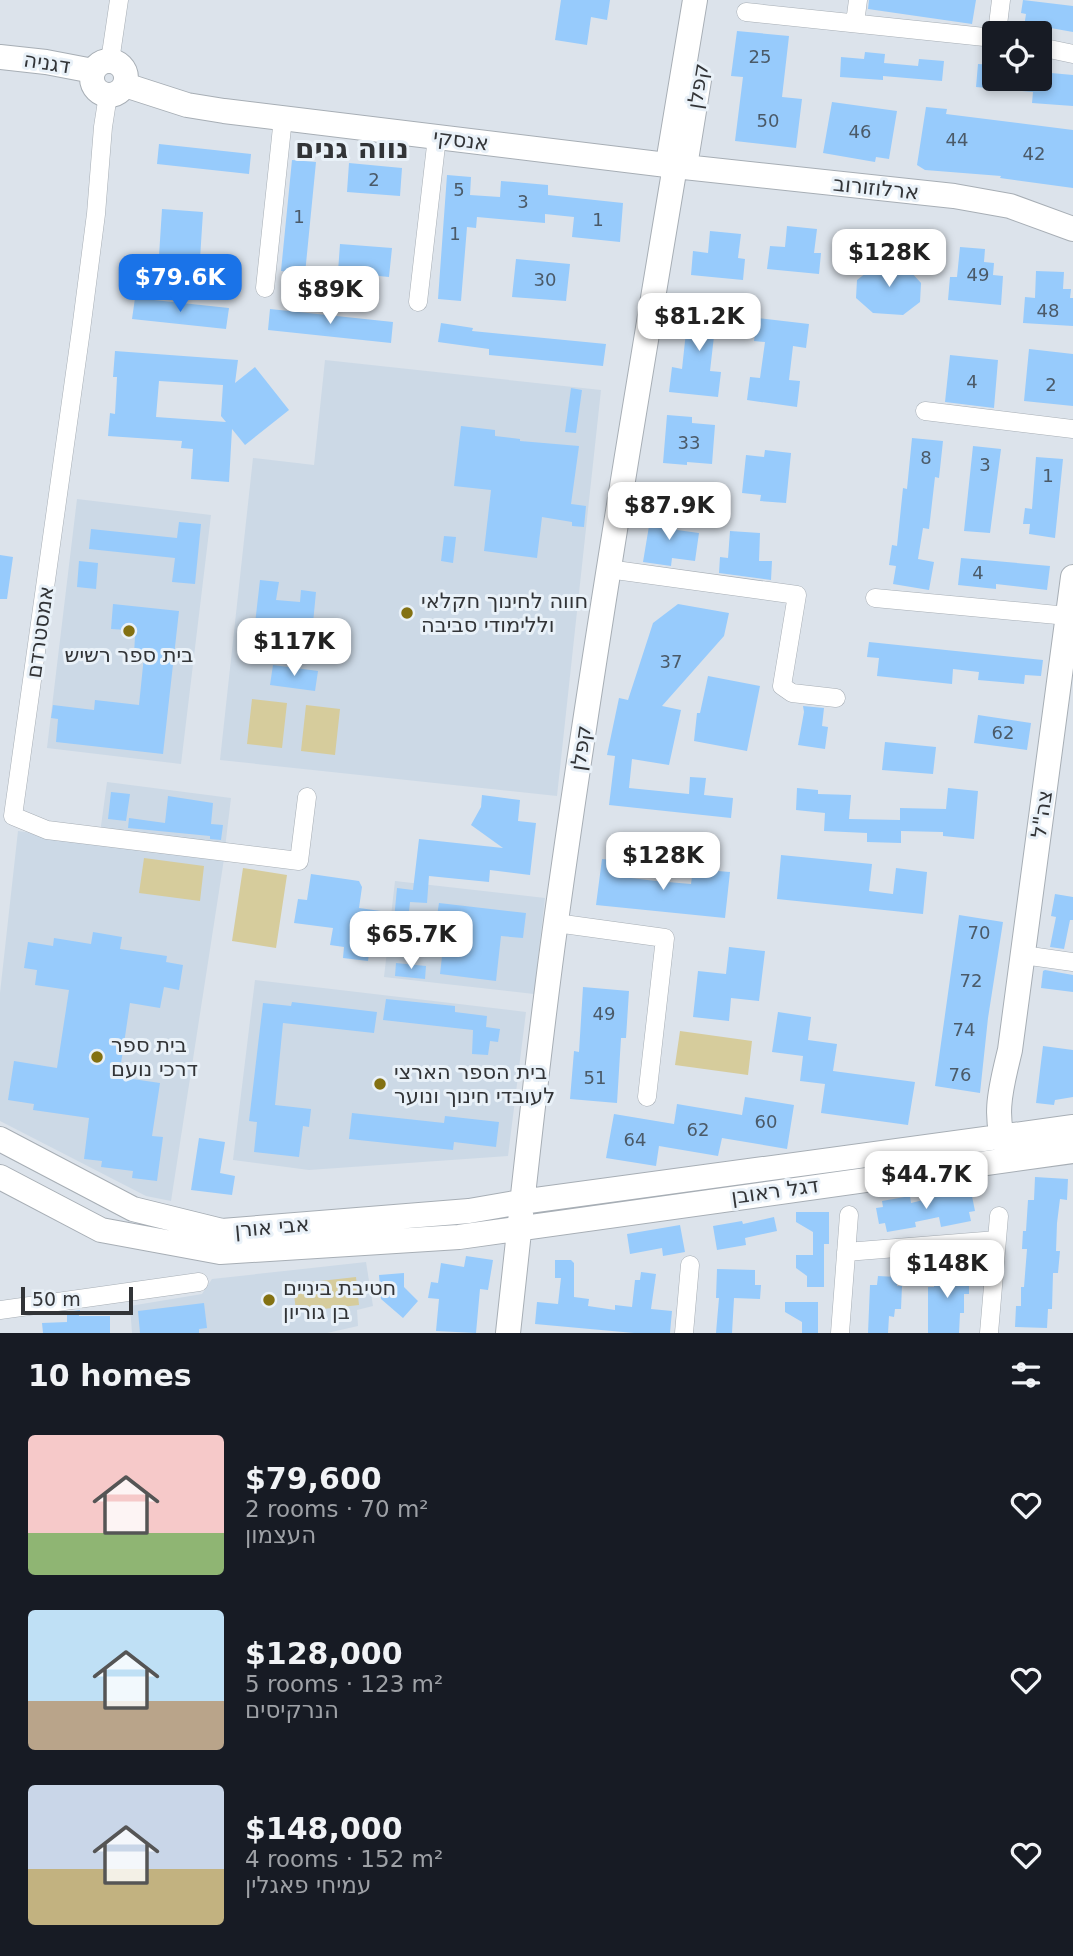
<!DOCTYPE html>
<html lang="en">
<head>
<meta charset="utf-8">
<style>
  body { margin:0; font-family:"DejaVu Sans",Heebo,sans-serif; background:#20242c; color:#f1f3f6; height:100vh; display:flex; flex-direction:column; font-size:26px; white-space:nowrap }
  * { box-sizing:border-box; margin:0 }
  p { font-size:23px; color:#9ea1a6 }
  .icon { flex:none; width:38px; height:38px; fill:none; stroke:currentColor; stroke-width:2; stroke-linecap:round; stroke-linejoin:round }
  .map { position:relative; height:1333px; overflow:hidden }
  .drawer { display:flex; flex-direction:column; background:#171b24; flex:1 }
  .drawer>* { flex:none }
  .controls { position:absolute; left:982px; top:21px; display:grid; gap:14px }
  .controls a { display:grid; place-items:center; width:70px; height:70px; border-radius:7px; background:#171b24; box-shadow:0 4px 10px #0003; font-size:35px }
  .scale { position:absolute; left:21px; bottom:18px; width:112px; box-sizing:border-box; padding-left:7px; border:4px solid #323437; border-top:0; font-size:19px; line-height:24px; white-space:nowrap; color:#323437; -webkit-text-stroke:5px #e9f1f8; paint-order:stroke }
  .price { position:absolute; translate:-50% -60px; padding:0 16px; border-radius:14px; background:#fff; color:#222; font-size:23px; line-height:46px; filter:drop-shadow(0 2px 4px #0008) }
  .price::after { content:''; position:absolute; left:50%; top:42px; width:21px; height:16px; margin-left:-10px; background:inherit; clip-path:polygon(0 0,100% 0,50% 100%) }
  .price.active { background:#1a73e8; color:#fff }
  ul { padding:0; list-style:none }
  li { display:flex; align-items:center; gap:21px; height:175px; padding:0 28px }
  li span { display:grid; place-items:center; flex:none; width:196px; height:140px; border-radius:7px; color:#555 }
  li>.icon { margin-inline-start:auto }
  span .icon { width:84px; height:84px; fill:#fffc; stroke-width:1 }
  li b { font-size:30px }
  h2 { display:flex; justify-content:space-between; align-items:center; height:84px; padding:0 28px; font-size:30px }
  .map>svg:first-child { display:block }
  .built { fill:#ccd9e6 }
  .green { fill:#d6cc9c }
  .building { fill:#97cbfc; fill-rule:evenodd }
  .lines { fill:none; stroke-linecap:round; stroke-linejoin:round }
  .street-casing { stroke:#a7aeb5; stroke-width:19 }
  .secondary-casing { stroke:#a7aeb5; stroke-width:26 }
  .street { stroke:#fff; stroke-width:18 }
  .secondary { stroke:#fff; stroke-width:24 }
  .poi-dot { fill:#837112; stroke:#e9f1f8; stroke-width:2.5 }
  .labels { text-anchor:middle; stroke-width:6; stroke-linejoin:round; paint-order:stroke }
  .number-label { font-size:18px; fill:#4b5a68 }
  .street-label { font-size:21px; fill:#323437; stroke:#e9f1f8 }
  .poi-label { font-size:21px; fill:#323437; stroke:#e9f1f8; text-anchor:start }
  .district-label { font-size:28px; font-weight:bold; fill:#323437; stroke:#e9f1f8 }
</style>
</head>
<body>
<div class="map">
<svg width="1073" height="1333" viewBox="0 0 1073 1333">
  <rect width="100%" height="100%" fill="#dce3eb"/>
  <!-- built -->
  <path class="built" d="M 325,360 L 601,390 L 557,796 L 220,760 L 253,458 L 314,465 Z
    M 77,499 L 211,515 L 181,764 L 47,748 Z
    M 107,782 L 231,798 L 225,848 L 100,833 Z
    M 18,831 L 224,859 L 171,1201 L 146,1196 L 0,1121 L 0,993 Z
    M 395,881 L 545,898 L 534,994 L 384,977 Z
    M 255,980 L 526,1012 L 508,1156 L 309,1170 L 233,1160 Z
    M 366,1262 L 373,1306 L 357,1310 L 358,1326 L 327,1333 L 132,1333 L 130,1306 L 202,1294 L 212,1279 Z"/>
  <!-- green -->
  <path class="green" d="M 252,699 L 287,703 L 282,748 L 247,744 Z
    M 306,705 L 340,709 L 335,755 L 301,751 Z
    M 144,858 L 204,866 L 200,901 L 139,893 Z
    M 243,868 L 287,875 L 276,948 L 232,941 Z
    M 680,1031 L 752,1041 L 748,1075 L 675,1065 Z
    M 356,1277 L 359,1305 L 296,1312 L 293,1284 Z"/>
  <!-- building -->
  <path class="building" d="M 561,0 L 610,0 L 607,20 L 591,17 L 587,45 L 555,40 Z
    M 869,0 L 976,0 L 972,24 L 868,9 Z
    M 1023,0 L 1073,6 L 1073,32 L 1045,27 L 1045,30 L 1024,27 L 1026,14 L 1021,13 Z
    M 737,31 L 789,36 L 782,97 L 802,99 L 796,148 L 735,141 L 743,77 L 731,76 Z
    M 865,52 L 885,54 L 884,63 L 918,66 L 919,59 L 944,61 L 942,81 L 883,76 L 883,80 L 840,77 L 841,57 L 864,59 Z
    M 978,64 L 994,65 L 994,79 L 1040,79 L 1040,72 L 1073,75 L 1073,106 L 1032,103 L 1033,92 L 976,87 Z
    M 832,102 L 897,111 L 889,159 L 876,157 L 875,162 L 823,153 Z
    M 926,107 L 947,109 L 946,114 L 1073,130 L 1073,188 L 1000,178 L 1001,176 L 925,170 L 917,165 Z
    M 159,144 L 251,154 L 249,174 L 157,164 Z
    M 292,160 L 316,162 L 305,274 L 281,271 Z
    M 349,163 L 402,168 L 400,196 L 347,192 Z
    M 447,175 L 471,177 L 470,195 L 500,197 L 501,181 L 548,185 L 548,195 L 623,203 L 620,242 L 572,237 L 574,217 L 545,214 L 545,223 L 477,217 L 476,228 L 467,227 L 461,301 L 438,299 Z
    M 162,209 L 203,212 L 200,259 L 159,256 Z
    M 787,226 L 817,229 L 814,253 L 821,253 L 819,274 L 767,269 L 770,246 L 785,247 Z
    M 710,231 L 741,234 L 738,258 L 745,259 L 743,280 L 691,275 L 693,251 L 708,253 Z
    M 340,244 L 392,248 L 389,277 L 338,272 Z
    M 960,247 L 985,249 L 984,262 L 994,263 L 993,275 L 1003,276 L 1001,305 L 948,300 L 950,277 L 957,277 Z
    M 516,259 L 570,264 L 566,301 L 512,297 Z
    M 884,259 L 900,260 L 921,283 L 920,302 L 903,315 L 873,313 L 856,298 L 857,280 Z
    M 1036,271 L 1064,272 L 1063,289 L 1071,289 L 1070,298 L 1073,298 L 1073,326 L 1023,323 L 1025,297 L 1035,298 Z
    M 135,298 L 229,308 L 226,329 L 132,319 Z
    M 270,309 L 393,322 L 391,343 L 268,330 Z
    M 678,309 L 730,315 L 727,338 L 714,336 L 710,371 L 721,372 L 718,397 L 669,392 L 672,367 L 682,369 L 686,332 L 676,331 Z
    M 757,318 L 809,324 L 806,348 L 793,346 L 789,380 L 800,381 L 797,407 L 747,400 L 750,377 L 760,378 L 765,342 L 754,341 Z
    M 441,323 L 473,328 L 472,331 L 606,344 L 603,366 L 489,355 L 489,349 L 438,342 Z
    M 1029,349 L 1073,354 L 1073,406 L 1024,401 Z
    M 115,351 L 238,360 L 235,383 L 255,367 L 289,410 L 245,445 L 232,429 L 229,482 L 191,479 L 193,449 L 181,448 L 182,441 L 108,436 L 110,413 L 115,414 L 117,377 L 113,377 ZM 159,381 L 223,385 L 221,416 L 226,422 L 156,417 Z
    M 950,355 L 998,360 L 994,408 L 945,402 Z
    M 571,388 L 582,390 L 576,433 L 565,432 Z
    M 667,415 L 692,417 L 692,423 L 715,425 L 712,464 L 687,462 L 687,465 L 663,463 Z
    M 461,426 L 495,430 L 495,436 L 520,439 L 520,441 L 579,446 L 571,504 L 586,506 L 584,527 L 572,526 L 572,522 L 542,517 L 537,558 L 484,551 L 491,490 L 454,486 Z
    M 912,438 L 943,441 L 939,478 L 935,477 L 929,529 L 923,528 L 918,559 L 934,562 L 929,590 L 893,584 L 896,566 L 889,565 L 892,545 L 897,546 L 903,488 L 907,489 Z
    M 973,446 L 1001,449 L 990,533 L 964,531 Z
    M 765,450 L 791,453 L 786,503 L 760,501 L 761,495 L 742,493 L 746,455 L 764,457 Z
    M 1036,457 L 1063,459 L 1055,538 L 1029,534 L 1030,524 L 1023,524 L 1025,508 L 1032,509 Z
    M 651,514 L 679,518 L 677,530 L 699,533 L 695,561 L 672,558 L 671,566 L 643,562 Z
    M 179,522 L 201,524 L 195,584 L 172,582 L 175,558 L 89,549 L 91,529 L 177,538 Z
    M 730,531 L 760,533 L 759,561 L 772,561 L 771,580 L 719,573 L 720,557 L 728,558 Z
    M 444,536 L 456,537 L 453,563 L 441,561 Z
    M 0,555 L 13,557 L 7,599 L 0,599 Z
    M 961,558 L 1050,566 L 1047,590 L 996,584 L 996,589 L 958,585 Z
    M 79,561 L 98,563 L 96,589 L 77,587 Z
    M 260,580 L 279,582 L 276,600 L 300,602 L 301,590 L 316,592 L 311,644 L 271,641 L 270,652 L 252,650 Z
    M 113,604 L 179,611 L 163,754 L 56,742 L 58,719 L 51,718 L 53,705 L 94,710 L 95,700 L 139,705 L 144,656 L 134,655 L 135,636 L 127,635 L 127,630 L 111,629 Z
    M 678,604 L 729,613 L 724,636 L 662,706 L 681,710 L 669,765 L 632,759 L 629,788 L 689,794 L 690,777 L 706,778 L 704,795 L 733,798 L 731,818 L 609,805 L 615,756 L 607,755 L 619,698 L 628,700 L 653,623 Z
    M 869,642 L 1043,660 L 1041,676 L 1025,675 L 1024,684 L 978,680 L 979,672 L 953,669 L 952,684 L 877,676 L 879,658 L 867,657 Z
    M 273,665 L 318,671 L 315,691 L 270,685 Z
    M 708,676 L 760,686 L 747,751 L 694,741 L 697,713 L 700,713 Z
    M 803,706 L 824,708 L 822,726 L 828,727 L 825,749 L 798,745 L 804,712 Z
    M 978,715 L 1031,723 L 1027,750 L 974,743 Z
    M 885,742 L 936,747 L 933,774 L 882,770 Z
    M 797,788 L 818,790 L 818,794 L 851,795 L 849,819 L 900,820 L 900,808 L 946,809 L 948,788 L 978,791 L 974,839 L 943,836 L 943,832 L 901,831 L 901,843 L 867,842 L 867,833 L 824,831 L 825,813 L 796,810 Z
    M 111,792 L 130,794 L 126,821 L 108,819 Z
    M 482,795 L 520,800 L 518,821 L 536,823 L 530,875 L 490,870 L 489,882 L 429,876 L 427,903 L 410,902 L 408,921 L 394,920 L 397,888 L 413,890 L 419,839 L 503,848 L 471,825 L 481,807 Z
    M 168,796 L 213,803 L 211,824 L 223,825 L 221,840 L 210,839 L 210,836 L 128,828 L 129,818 L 165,823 Z
    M 781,855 L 872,864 L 869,891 L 893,894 L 896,868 L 927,872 L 923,914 L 777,899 Z
    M 602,859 L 633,862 L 631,878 L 656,881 L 691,884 L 693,869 L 730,872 L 725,918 L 596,905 Z
    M 311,874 L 359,881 L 362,887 L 359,908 L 388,912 L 383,941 L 371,939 L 368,961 L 343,958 L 344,947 L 330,945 L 333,928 L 294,923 L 298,899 L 307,900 Z
    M 1055,894 L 1073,897 L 1073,920 L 1070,920 L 1064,949 L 1050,947 L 1056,917 L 1051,916 Z
    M 439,903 L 526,913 L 523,938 L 501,936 L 496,981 L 440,974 L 445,930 L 435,929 Z
    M 959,915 L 1003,922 L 988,1018 L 980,1093 L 935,1086 Z
    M 93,932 L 122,937 L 120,949 L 167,956 L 166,962 L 183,965 L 179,990 L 164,987 L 160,1008 L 130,1003 L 119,1077 L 160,1083 L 152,1136 L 163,1137 L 157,1181 L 132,1178 L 133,1171 L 101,1167 L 102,1161 L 84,1159 L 89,1118 L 33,1110 L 34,1104 L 8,1100 L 14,1061 L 57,1068 L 69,990 L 35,985 L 37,970 L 24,968 L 28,942 L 53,946 L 54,938 L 91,944 Z
    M 729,947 L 765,951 L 759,1001 L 731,998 L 729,1021 L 693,1017 L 698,971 L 726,974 Z
    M 396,963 L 426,966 L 425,979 L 395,976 Z
    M 1045,970 L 1073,975 L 1073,992 L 1041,988 L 1043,971 Z
    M 583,987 L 629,991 L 626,1038 L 621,1038 L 617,1103 L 570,1099 L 574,1051 L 579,1052 Z
    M 386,999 L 455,1006 L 455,1012 L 487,1016 L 486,1027 L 500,1029 L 498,1042 L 490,1041 L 488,1055 L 472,1054 L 473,1030 L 383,1020 Z
    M 292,1002 L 377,1012 L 374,1033 L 283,1023 L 275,1105 L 311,1109 L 309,1127 L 303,1126 L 299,1157 L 254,1152 L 257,1122 L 249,1121 L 263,1003 L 291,1006 Z
    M 778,1012 L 811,1017 L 808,1040 L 837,1044 L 833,1071 L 915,1082 L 908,1125 L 821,1113 L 825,1084 L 800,1081 L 803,1056 L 772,1052 Z
    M 1043,1046 L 1073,1050 L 1073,1097 L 1055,1100 L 1054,1105 L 1036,1103 Z
    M 745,1097 L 794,1105 L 787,1149 L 722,1138 L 718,1156 L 659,1146 L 656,1166 L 606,1158 L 614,1114 L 674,1124 L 677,1104 L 742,1115 Z
    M 352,1113 L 444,1123 L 445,1116 L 499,1122 L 496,1147 L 454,1142 L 453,1150 L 349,1139 Z
    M 199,1138 L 225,1142 L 220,1173 L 235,1176 L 232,1195 L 191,1190 Z
    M 1035,1177 L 1068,1179 L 1067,1200 L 1060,1199 L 1057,1223 L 1056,1251 L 1060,1251 L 1058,1273 L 1053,1273 L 1052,1309 L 1048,1309 L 1047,1328 L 1015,1327 L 1016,1306 L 1021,1306 L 1021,1287 L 1024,1287 L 1027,1249 L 1022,1249 L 1023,1231 L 1026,1231 L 1028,1200 L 1034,1200 Z
    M 964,1190 L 965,1197 L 972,1196 L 975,1211 L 969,1212 L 971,1221 L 941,1227 L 939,1217 L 915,1222 L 916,1227 L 887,1232 L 885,1223 L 879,1224 L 876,1208 L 883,1207 L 882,1201 L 910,1196 L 911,1203 Z
    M 796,1212 L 829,1212 L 829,1244 L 824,1244 L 824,1287 L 807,1287 L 807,1276 L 796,1268 L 796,1255 L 813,1255 L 813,1232 L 796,1222 Z
    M 774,1217 L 777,1231 L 745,1238 L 746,1245 L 717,1250 L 713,1226 L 742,1221 L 743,1224 Z
    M 680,1225 L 685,1252 L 663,1256 L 662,1248 L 630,1254 L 627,1234 Z
    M 466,1256 L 493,1260 L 488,1290 L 480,1289 L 476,1333 L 436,1331 L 439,1299 L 428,1298 L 431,1282 L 438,1283 L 441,1263 L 464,1267 Z
    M 555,1260 L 571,1260 L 574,1263 L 574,1297 L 589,1299 L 588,1306 L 615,1310 L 615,1305 L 632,1307 L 635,1280 L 640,1280 L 641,1272 L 656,1274 L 651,1309 L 672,1311 L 670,1333 L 634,1333 L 535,1324 L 537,1302 L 558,1304 L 561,1278 L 555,1278 Z
    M 717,1269 L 755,1270 L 755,1285 L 761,1285 L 760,1299 L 734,1298 L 732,1333 L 716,1333 L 719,1298 L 716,1298 Z
    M 934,1269 L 969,1269 L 969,1294 L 964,1294 L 964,1313 L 960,1313 L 959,1333 L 928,1333 L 928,1287 L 934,1287 Z
    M 404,1273 L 404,1287 L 418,1301 L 403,1318 L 381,1299 L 379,1275 Z
    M 878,1276 L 897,1277 L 897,1286 L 902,1286 L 901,1309 L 895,1309 L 894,1317 L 889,1316 L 888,1333 L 868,1333 L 870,1285 L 877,1285 Z
    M 785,1302 L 818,1302 L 818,1333 L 802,1333 L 802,1322 L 785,1312 Z
    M 204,1303 L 207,1328 L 199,1329 L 199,1333 L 140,1333 L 138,1311 Z
    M 80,1310 L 79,1316 L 110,1316 L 110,1333 L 43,1333 L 42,1323 L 67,1322 L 67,1312 Z"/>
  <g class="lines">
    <!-- street casing -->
    <g class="street-casing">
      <path id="street" d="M 746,12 L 994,38
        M 855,23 L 858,0
        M 997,33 L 1001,0
        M 1040,47 L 1073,54
        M 110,61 L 119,0
        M 108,95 L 103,127 L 96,214 L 81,330 L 13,816 L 47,830 L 299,861 L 307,797
        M 265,288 L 283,118
        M 418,302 L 437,137
        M 925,411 L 1073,429
        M 608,569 L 797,595 L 782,686 L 792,693 L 836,698
        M 875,598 L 1068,616
        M 556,923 L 665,938 L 647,1097
        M 1023,955 L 1073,962
        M 846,1252 L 997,1240
        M 0,1310 L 199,1282
        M 684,1333 L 690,1265
        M 840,1333 L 849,1215
        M 989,1333 L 999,1216"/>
    </g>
    <!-- secondary casing -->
    <g class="secondary-casing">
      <path id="secondary" d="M 0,57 L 46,62 L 93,71
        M92 78a17 17 0 1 1 34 0a17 17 0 1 1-34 0Z
        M 125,85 L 187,105 L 224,111 L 675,166 L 954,196 L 1010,206 L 1073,229
        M 675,166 L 686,160 L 699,80
        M 0,1139 L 133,1209 L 222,1231 L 469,1211 L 521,1202 L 1073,1127
        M 1008,1151 C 991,1119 1002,1084 1010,1050 L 1073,577
        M 0,1177 L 101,1230 L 220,1252 L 459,1237 L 1073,1151
        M 508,1333 C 523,1196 537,1058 556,921 C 591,669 633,417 675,166 L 669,157 L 695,0"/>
    </g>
    <!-- street -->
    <use href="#street" class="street"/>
    <!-- secondary -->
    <use href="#secondary" class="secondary"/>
  </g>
  <!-- markers -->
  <g class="poi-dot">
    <circle cx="407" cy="613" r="7"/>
    <circle cx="129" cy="631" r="7"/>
    <circle cx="97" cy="1057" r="7"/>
    <circle cx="380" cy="1084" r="7"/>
    <circle cx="269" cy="1300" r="7"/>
  </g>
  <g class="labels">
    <!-- number labels -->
    <g class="number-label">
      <text x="760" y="63">25</text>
      <text x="768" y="127">50</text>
      <text x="860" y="138">46</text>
      <text x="957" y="146">44</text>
      <text x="1034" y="160">42</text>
      <text x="374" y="186">2</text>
      <text x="459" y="196">5</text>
      <text x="523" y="208">3</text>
      <text x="299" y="223">1</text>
      <text x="598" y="226">1</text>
      <text x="455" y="240">1</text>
      <text x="978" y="281">49</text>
      <text x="545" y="286">30</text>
      <text x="1048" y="317">48</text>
      <text x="972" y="388">4</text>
      <text x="1051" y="391">2</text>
      <text x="689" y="449">33</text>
      <text x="926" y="464">8</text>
      <text x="985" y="471">3</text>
      <text x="1048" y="482">1</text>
      <text x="978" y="579">4</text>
      <text x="671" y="668">37</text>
      <text x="1003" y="739">62</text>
      <text x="979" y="939">70</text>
      <text x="971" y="987">72</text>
      <text x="604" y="1020">49</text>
      <text x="964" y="1036">74</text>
      <text x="960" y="1081">76</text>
      <text x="595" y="1084">51</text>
      <text x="766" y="1128">60</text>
      <text x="698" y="1136">62</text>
      <text x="635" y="1146">64</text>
    </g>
    <!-- street labels -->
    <g class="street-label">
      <text transform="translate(47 63) rotate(9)" y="7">דגניה</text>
      <text transform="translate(698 86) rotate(-81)" y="7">קפלן</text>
      <text transform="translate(461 140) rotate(7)" y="7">אנסקי</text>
      <text transform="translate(876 188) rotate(6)" y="7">ארלוזורוב</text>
      <text transform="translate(40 632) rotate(-82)" y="7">אמסטרדם</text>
      <text transform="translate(581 748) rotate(-82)" y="7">קפלן</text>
      <text transform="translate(1042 814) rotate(-82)" y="7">צה"ל</text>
      <text transform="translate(775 1191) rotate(-8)" y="7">דגל ראובן</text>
      <text transform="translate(272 1227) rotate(-5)" y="7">אבי אורן</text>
    </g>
    <!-- poi labels -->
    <g class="poi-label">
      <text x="421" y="608">חווה לחינוך חקלאי<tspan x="421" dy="24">וללימודי סביבה</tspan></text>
      <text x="129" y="662" text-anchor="middle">בית ספר רשיש</text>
      <text x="111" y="1052">בית ספר<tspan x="111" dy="24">דרכי נועם</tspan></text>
      <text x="394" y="1079">בית הספר הארצי<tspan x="394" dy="24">לעובדי חינוך ונוער</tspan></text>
      <text x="283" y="1295">חטיבת ביניים<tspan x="283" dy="24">בן גוריון</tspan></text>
    </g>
    <!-- district labels -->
    <g class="district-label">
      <text x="352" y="158">נווה גנים</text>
    </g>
  </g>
</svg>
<div class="controls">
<a><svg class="icon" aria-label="locate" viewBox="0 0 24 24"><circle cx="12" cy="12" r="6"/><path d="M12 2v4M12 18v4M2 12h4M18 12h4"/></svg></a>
</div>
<div class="scale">50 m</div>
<b class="price" style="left:889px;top:289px">$128K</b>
<b class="price active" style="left:180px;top:314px">$79.6K</b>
<b class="price" style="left:330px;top:326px">$89K</b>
<b class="price" style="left:699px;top:353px">$81.2K</b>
<b class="price" style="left:669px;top:542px">$87.9K</b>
<b class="price" style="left:294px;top:678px">$117K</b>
<b class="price" style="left:663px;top:892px">$128K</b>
<b class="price" style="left:411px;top:971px">$65.7K</b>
<b class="price" style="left:926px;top:1211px">$44.7K</b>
<b class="price" style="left:947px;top:1300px">$148K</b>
</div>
<section class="drawer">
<h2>10 homes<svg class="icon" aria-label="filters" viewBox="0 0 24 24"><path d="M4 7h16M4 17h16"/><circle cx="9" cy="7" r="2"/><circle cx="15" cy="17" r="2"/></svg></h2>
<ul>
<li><span style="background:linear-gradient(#f6c9c9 70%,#8fb573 0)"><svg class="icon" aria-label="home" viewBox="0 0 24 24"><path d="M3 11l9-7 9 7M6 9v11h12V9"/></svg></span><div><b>$79,600</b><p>2 rooms · 70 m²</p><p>העצמון</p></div><svg class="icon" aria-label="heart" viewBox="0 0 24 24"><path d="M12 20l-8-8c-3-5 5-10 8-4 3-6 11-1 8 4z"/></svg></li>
<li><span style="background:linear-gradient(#bfe0f5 65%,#b9a48a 0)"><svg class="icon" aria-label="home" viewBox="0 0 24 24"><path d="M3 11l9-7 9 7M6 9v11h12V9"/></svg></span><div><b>$128,000</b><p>5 rooms · 123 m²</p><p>הנרקיסים</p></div><svg class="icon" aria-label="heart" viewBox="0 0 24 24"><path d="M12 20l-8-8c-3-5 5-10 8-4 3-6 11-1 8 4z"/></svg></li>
<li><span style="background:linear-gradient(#c9d6e8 60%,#c2b280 0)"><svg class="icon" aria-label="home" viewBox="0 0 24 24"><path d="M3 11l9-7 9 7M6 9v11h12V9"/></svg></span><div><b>$148,000</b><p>4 rooms · 152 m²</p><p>עמיחי פאגלין</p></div><svg class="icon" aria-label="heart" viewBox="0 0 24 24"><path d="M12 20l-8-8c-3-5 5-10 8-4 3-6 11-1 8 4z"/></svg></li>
</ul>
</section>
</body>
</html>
